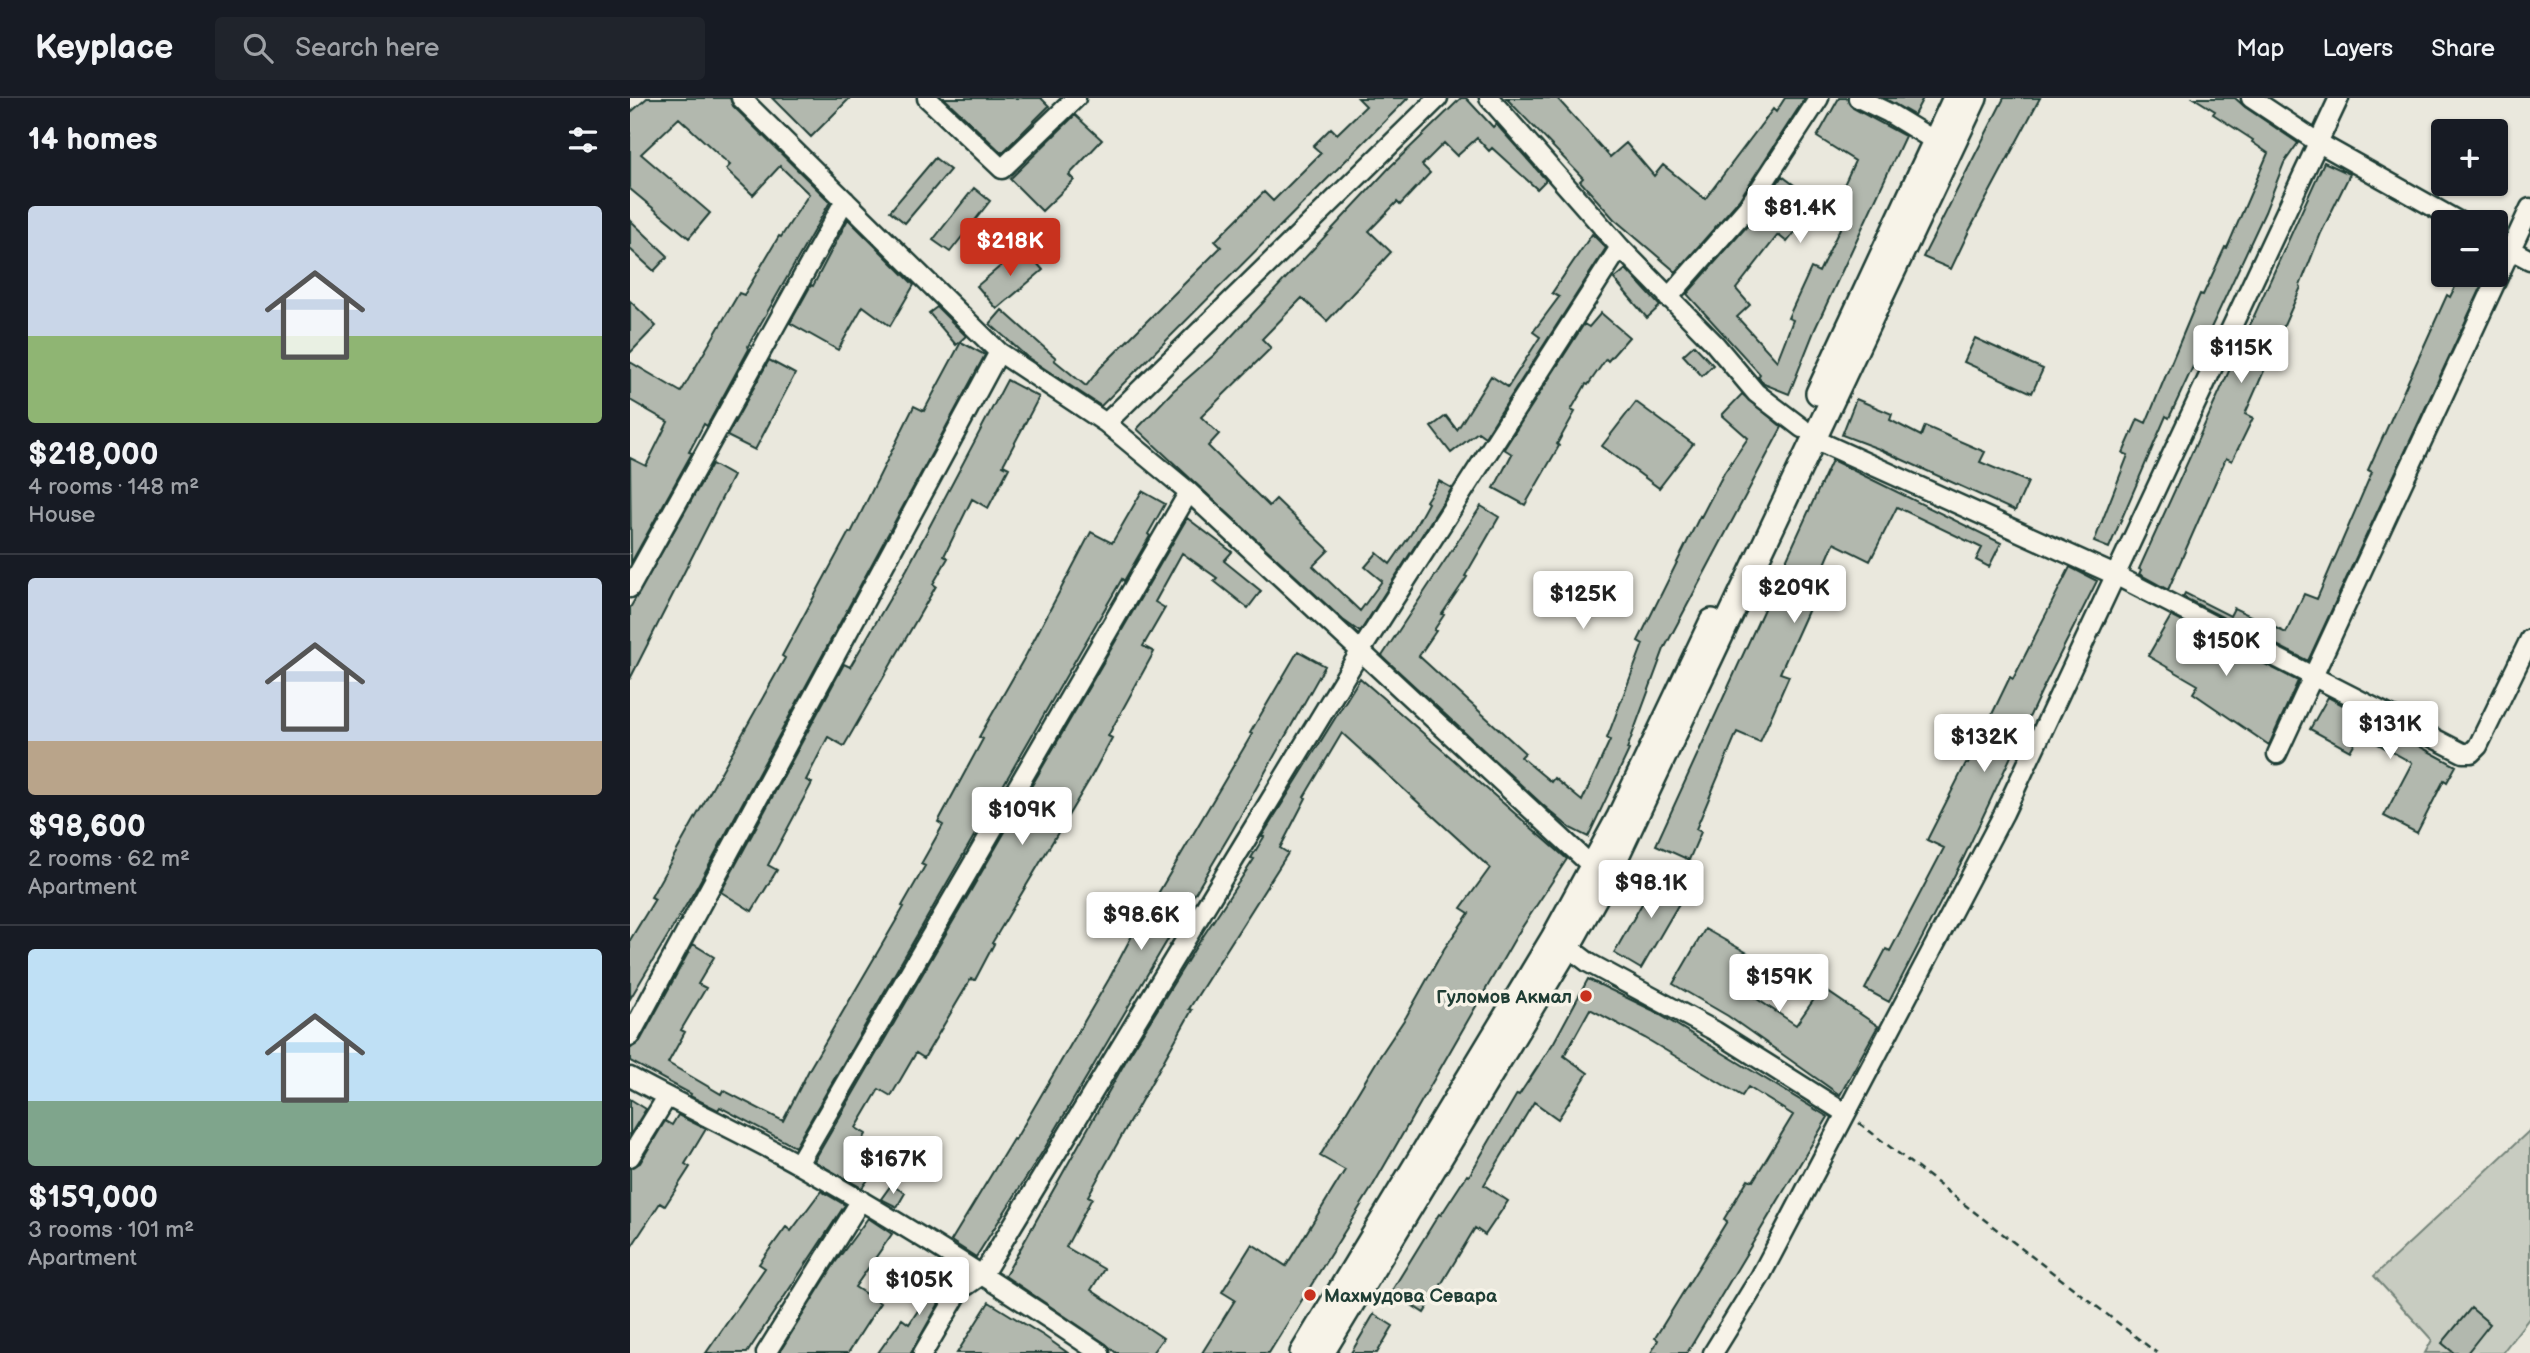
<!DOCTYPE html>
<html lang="en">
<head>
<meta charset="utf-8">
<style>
  body { margin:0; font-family:"Balsamiq Sans",sans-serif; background:#20242c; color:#f1f3f6; height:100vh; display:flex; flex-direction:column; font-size:26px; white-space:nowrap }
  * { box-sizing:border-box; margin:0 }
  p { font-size:23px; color:#9ea1a6 }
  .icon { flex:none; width:38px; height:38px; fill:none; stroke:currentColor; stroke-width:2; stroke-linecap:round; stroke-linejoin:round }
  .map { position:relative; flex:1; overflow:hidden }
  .panel { display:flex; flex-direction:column; background:#171b24; width:630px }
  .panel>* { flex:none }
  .fabs { position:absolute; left:1801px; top:21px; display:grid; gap:14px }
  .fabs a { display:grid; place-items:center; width:77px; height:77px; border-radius:7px; background:#171b24; box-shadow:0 2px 5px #0004; font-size:35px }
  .price { position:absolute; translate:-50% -60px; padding:0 16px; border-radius:7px; background:#fff; color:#222; font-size:23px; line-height:46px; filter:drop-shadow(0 2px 4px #0008) }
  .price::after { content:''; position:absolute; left:50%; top:42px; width:21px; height:16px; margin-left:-10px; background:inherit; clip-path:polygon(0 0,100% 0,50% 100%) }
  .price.selected { background:#c8321e; color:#fff }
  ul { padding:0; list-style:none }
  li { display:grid; align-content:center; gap:14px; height:371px; padding:0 28px }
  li+li { border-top:2px solid #363941 }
  li span { display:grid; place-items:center; height:217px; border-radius:7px; color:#555 }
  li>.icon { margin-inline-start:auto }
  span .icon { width:126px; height:126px; fill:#fffc; stroke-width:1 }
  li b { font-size:30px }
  h2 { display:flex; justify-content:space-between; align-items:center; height:84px; padding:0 28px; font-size:30px }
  header { display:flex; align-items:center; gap:42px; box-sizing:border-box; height:98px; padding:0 35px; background:#171b24; border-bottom:2px solid #363941 }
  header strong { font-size:33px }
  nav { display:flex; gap:38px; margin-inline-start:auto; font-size:24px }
  .search { width:490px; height:63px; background:#20242c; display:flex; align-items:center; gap:18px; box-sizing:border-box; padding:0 24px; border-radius:7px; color:#9ea1a6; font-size:26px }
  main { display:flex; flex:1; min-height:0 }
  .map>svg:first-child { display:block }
  .green { fill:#c8ccc1; stroke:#74847a; stroke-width:2 }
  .building { fill:#b2b8ae; stroke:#1f3d34; stroke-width:2 }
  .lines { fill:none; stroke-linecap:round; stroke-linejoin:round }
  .minor-casing { stroke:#1f3d34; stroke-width:23 }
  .major-casing { stroke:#1f3d34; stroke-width:28 }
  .path { stroke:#1f3d34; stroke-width:2.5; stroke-dasharray:7 5; stroke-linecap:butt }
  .minor { stroke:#f7f3e8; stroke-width:18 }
  .major { stroke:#f7f3e8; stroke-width:23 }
  .poi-dot { fill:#c8321e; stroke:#f7f3e8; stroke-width:2.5 }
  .labels { text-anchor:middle; stroke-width:7; stroke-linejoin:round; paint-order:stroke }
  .poi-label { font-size:19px; font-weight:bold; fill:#1f3d34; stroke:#f7f3e8; text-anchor:end }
</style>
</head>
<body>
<header>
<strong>Keyplace</strong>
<div class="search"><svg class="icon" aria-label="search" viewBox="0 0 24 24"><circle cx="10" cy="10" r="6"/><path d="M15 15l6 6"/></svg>Search here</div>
<nav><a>Map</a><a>Layers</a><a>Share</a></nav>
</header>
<main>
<section class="panel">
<h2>14 homes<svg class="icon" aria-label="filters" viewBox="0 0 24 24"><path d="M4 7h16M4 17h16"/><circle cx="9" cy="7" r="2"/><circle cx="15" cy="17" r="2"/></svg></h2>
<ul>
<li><span style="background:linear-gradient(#c9d6e8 60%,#8fb573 0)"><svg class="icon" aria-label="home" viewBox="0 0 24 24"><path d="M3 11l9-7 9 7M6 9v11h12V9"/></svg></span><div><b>$218,000</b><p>4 rooms · 148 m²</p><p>House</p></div></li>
<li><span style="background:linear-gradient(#c9d6e8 75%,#b9a48a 0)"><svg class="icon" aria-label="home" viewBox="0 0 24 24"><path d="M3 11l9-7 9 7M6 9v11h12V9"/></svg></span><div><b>$98,600</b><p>2 rooms · 62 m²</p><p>Apartment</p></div></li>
<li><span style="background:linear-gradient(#bfe0f5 70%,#7fa58c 0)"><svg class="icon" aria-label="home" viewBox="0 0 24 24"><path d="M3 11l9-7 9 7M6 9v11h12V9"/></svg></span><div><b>$159,000</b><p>3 rooms · 101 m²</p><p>Apartment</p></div></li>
</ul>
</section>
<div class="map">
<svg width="1900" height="1255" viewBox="0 0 1900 1255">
  <rect width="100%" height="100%" fill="#eae8dd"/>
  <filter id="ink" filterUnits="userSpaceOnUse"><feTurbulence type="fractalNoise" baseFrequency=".0143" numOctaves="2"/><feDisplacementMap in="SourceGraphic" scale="14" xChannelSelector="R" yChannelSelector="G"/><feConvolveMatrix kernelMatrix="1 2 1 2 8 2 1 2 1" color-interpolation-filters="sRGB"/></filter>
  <g filter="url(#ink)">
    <!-- green -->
    <path class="green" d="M 1900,1032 L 1900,1219 L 1872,1255 L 1795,1255 L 1802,1242 L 1744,1178 Z"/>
    <!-- building -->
    <path class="building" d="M 17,0 L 100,0 L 103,8 L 200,104 L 118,248 L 119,251 L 77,328 L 74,326 L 59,354 L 62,355 L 1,465 L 0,360 L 16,368 L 38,324 L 0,302 L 0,264 L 51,294 L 109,195 L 114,197 L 149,138 L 151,139 L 179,96 L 150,68 L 123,97 L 96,71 L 100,67 L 49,20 L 11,56 L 80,115 L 59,140 L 0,91 L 0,15 Z
      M 142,0 L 220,0 L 181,39 Z
      M 314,0 L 411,0 L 419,8 L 372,55 Z
      M 728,0 L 778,0 L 471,308 L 397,259 L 360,226 L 372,212 L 426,260 L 424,262 L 456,288 L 471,269 L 591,149 L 585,143 L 634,94 L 643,103 L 691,55 L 683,48 L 701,30 L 707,36 L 736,8 Z
      M 831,0 L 836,0 L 863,29 L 866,26 L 916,82 L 907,91 L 862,50 L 859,53 L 847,40 L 827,58 L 814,45 L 792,67 L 800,75 L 770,107 L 767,104 L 739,133 L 761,154 L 697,223 L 672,200 L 632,241 L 641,250 L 571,319 L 589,336 L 578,348 L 639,408 L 646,401 L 699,452 L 683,468 L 730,513 L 752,483 L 735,469 L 747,455 L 760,466 L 781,436 L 798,405 L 796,403 L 809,383 L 822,390 L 730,534 L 713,522 L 507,331 L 543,293 L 584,257 L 761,68 Z
      M 876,0 L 927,0 L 980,59 L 996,45 L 1024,78 L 1033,67 L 1075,101 L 1143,11 L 1146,14 L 1155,0 L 1175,0 L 1109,102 L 1046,174 L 984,121 L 950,83 L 953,80 Z
      M 1209,0 L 1217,0 L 1223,10 L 1275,38 L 1185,231 L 1159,296 L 1134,286 L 1128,279 L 1130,276 L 1057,196 L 1127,117 L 1152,78 L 1188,105 L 1157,144 L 1148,137 L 1106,191 L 1120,207 L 1107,219 L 1147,263 L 1163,222 L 1158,220 L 1181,170 L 1189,174 L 1214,122 L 1201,115 L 1225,63 L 1187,39 Z
      M 1254,0 L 1293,0 L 1284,17 Z
      M 1374,0 L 1410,0 L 1339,133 L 1321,171 L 1293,159 Z
      M 1564,0 L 1605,0 L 1615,9 L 1668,45 L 1654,65 L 1635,114 L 1539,320 L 1536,318 L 1479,450 L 1464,444 L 1498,357 L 1493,355 L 1508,321 L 1516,325 L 1570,196 L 1573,197 L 1595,149 L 1597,150 L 1638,55 L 1622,44 L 1623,42 L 1583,16 L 1585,13 Z
      M 445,17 L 472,42 L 439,77 L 444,82 L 412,113 L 380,81 Z
      M 305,60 L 320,72 L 275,125 L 260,113 Z
      M 1694,64 L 1720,76 L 1691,135 L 1670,188 L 1671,189 L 1615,316 L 1623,320 L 1602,363 L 1596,360 L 1538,492 L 1509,476 L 1511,472 L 1509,471 Z
      M 344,90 L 360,103 L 320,154 L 303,142 Z
      M 218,121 L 284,187 L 260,228 L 233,208 L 208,252 L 160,225 L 181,187 L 183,188 Z
      M 0,122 L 38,158 L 24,173 L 0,151 Z
      M 962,136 L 976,150 L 855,339 L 848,334 L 821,355 L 801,329 L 816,318 L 827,332 L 861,278 L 878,289 L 910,239 L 903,234 L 929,199 L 922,195 Z
      M 393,149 L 413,172 L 367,211 L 347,188 Z
      M 996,171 L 1030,208 L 1017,220 L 984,181 Z
      M 1831,177 L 1857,177 L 1678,563 L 1553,499 L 1555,495 L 1600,518 L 1604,510 L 1656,535 L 1674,496 L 1687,501 L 1742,374 L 1738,372 L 1817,197 L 1820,199 Z
      M 0,203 L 26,228 L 0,255 Z
      M 307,209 L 336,238 L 326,247 L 299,215 Z
      M 971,215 L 999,239 L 978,263 L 976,261 L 958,287 L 956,286 L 941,312 L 945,314 L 927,346 L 929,348 L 895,407 L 864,390 L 882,356 L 874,351 L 954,226 L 959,229 Z
      M 1345,240 L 1413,271 L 1402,295 L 1334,264 Z
      M 331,244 L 355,257 L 67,789 L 0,901 L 0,842 L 25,801 L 21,799 L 155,560 L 152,558 L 219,434 L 221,435 L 284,308 L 294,313 Z
      M 1064,247 L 1083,267 L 1072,278 L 1053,257 Z
      M 139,262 L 165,276 L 125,352 L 97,338 Z
      M 377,282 L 409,299 L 373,367 L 379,370 L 358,410 L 342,401 L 314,458 L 318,460 L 303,486 L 306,488 L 214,648 L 198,639 L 176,682 L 182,685 L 138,767 L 147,772 L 122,813 L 91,794 L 214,566 L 220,569 L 277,471 Z
      M 1112,296 L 1152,329 L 1034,551 L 997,651 L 999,652 L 958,739 L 940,730 L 914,708 L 752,558 L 851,408 L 869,419 L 835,478 L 837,479 L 812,516 L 814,517 L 804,532 L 806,533 L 789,558 L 895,655 L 891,659 L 921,684 L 924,680 L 952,703 L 980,642 L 977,640 L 1013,546 L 1008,543 L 1070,418 L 1071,419 L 1094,375 L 1118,340 L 1092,317 Z
      M 1226,301 L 1262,316 L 1260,322 L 1291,338 L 1295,328 L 1355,354 L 1350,364 L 1398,384 L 1385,413 L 1249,351 L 1212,337 Z
      M 1006,304 L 1063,346 L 1029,390 L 972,348 Z
      M 1202,362 L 1371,445 L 1359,469 L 1346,462 L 1352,450 L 1267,409 L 1240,463 L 1204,445 L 1190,478 L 1193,480 L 1150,575 L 1159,578 L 1130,644 L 1107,634 L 1066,731 L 1071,734 L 1059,762 L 1026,747 Z
      M 82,366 L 103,378 L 0,581 L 0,510 Z
      M 512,393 L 535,406 L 518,436 L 520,438 L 494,483 L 492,481 L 165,1049 L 90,1009 L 88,1012 L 60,998 L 61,996 L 0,963 L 0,951 L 10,943 L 63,846 L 84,859 L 68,886 L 76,890 L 51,932 L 55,934 L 38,965 L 91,996 L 93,992 L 153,1023 L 180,970 L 274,809 L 272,808 L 295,768 L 291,766 L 313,727 L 308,724 L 353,641 L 349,639 L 396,557 L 461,434 L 482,445 Z
      M 557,420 L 602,454 L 594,463 L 631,493 L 618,510 L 584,483 L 587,480 L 552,455 L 525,504 L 535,510 L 513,548 L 524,554 L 478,638 L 482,640 L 460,681 L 362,845 L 364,846 L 345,882 L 341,881 L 294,960 L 286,955 L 261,998 L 249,991 L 226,1030 L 236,1036 L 221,1065 L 242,1076 L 232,1090 L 184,1063 Z
      M 1440,469 L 1467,483 L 1411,594 L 1334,759 L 1259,904 L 1235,891 L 1256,851 L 1260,853 L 1314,750 L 1297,742 L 1336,665 L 1338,666 L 1380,579 L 1383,581 Z
      M 1541,518 L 1668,583 L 1639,647 L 1563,595 L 1568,587 L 1518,558 Z
      M 668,553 L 695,568 L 602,733 L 413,1053 L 346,1159 L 321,1143 L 383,1041 L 385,1042 L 479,881 L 523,798 L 526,799 L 622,636 L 620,635 Z
      M 730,580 L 937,761 L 887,837 L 741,1091 L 639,1255 L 572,1255 L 605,1202 L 592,1194 L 622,1146 L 656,1168 L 715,1072 L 690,1058 L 750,958 L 776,919 L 814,851 L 839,815 L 831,810 L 860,770 L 712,635 L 674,699 L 676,700 L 650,750 L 658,755 L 559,911 L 562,912 L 458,1098 L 462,1100 L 436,1149 L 474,1171 L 461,1192 L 533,1240 L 522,1255 L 486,1255 L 476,1246 L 375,1178 L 498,959 L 564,852 L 624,761 L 621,760 L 634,739 L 632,738 Z
      M 1698,599 L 1826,668 L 1817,684 L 1814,682 L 1787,735 L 1754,718 L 1782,665 L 1730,636 L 1720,653 L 1680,631 Z
      M 1030,774 L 1058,790 L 1011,871 L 984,855 Z
      M 1075,831 L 1123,858 L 1106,887 L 1166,927 L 1192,890 L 1248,928 L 1210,997 L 1098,918 L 1043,886 Z
      M 958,881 L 1022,912 L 1198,1019 L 1057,1255 L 1021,1255 L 1028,1242 L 1025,1240 L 1097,1123 L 1094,1121 L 1118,1081 L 1123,1083 L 1163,1017 L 1118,989 L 1112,998 L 1015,940 L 960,911 L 934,958 L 958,975 L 928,1021 L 904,1004 L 854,1087 L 878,1103 L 855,1137 L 845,1130 L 794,1215 L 761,1194 L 809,1116 L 811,1117 L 837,1077 L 839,1078 L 887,996 L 889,997 L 924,944 Z
      M 0,1001 L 16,1011 L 0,1037 Z
      M 48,1017 L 76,1031 L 55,1066 L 60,1069 L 35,1108 L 30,1105 L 0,1151 L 0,1070 L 10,1065 L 35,1023 L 42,1027 Z
      M 261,1087 L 275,1095 L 267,1109 L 251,1101 Z
      M 191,1093 L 215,1107 L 117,1255 L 76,1255 L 135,1170 L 129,1166 L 156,1129 L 161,1133 Z
      M 238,1120 L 262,1136 L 225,1189 L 250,1205 L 218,1255 L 149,1255 L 205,1165 Z
      M 311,1170 L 326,1181 L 320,1186 L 281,1255 L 248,1255 L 272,1221 L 279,1226 L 299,1196 L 294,1192 Z
      M 359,1204 L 414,1238 L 438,1255 L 327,1255 Z
      M 1841,1210 L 1860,1226 L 1837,1255 L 1824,1255 L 1812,1245 Z
      M 744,1216 L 763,1228 L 747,1255 L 721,1255 Z"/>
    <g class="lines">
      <!-- minor casing -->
      <g class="minor-casing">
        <path id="minor" d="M 111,0 L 369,254 L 476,325 L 559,394 L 963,769
          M 297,0 L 372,71 L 446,0
          M 859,0 L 990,149 L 1084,245 L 1126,295 L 1172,330
          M 1228,0 L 1259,15 L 1305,43
          M 1621,0 L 1689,45 L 1830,124
          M 1866,144 L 1900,162
          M 1038,200 L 1118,109 L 1189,0
          M 476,325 L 808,0
          M 1184,341 L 1485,477 L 1833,655 L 1841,655 L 1848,648 L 1900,541
          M 0,490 L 215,102
          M 1647,656 L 1900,110
          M 938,849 L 959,865 L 1085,933 L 1215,1015
          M 0,938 L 369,254
          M 0,979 C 56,1010 115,1036 171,1068 C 274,1126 373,1189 470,1255
          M 0,1059 L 37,999
          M 168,1066 L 559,394
          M 136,1255 L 231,1102
          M 293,1255 L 330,1192 L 353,1176 L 730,554 L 990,149
          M 1083,1255 L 1130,1179 L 1374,715 L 1709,0"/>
      </g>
      <!-- major casing -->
      <g class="major-casing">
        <path id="major" d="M 1188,295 L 1325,0
          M 672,1255 L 923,840 L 989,719 L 1082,523
          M 692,1255 L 938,849 L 978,777 L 1345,0"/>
      </g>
      <!-- path -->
      <path class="path" d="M 1229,1025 L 1527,1255"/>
      <!-- minor -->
      <use href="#minor" class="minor"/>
      <!-- major -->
      <use href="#major" class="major"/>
    </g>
  </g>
  <!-- markers -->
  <g class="poi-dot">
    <circle cx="956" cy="898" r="7"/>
    <circle cx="680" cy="1197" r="7"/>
  </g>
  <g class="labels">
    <!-- poi labels -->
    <g class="poi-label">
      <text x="942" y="905">Гуломов Акмал</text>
      <text x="694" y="1204" text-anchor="start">Махмудова Севара</text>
    </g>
  </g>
</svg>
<div class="fabs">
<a>+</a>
<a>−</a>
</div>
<b class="price" style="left:1170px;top:147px">$81.4K</b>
<b class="price selected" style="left:380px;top:180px">$218K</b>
<b class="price" style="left:1611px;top:287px">$115K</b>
<b class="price" style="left:1164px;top:527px">$209K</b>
<b class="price" style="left:953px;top:533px">$125K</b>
<b class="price" style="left:1596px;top:580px">$150K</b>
<b class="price" style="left:1760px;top:663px">$131K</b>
<b class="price" style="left:1354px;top:676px">$132K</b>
<b class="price" style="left:392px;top:749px">$109K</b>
<b class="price" style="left:1021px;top:822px">$98.1K</b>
<b class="price" style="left:511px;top:854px">$98.6K</b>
<b class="price" style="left:1149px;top:916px">$159K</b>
<b class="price" style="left:263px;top:1098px">$167K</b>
<b class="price" style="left:289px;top:1219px">$105K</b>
</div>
</main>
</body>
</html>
